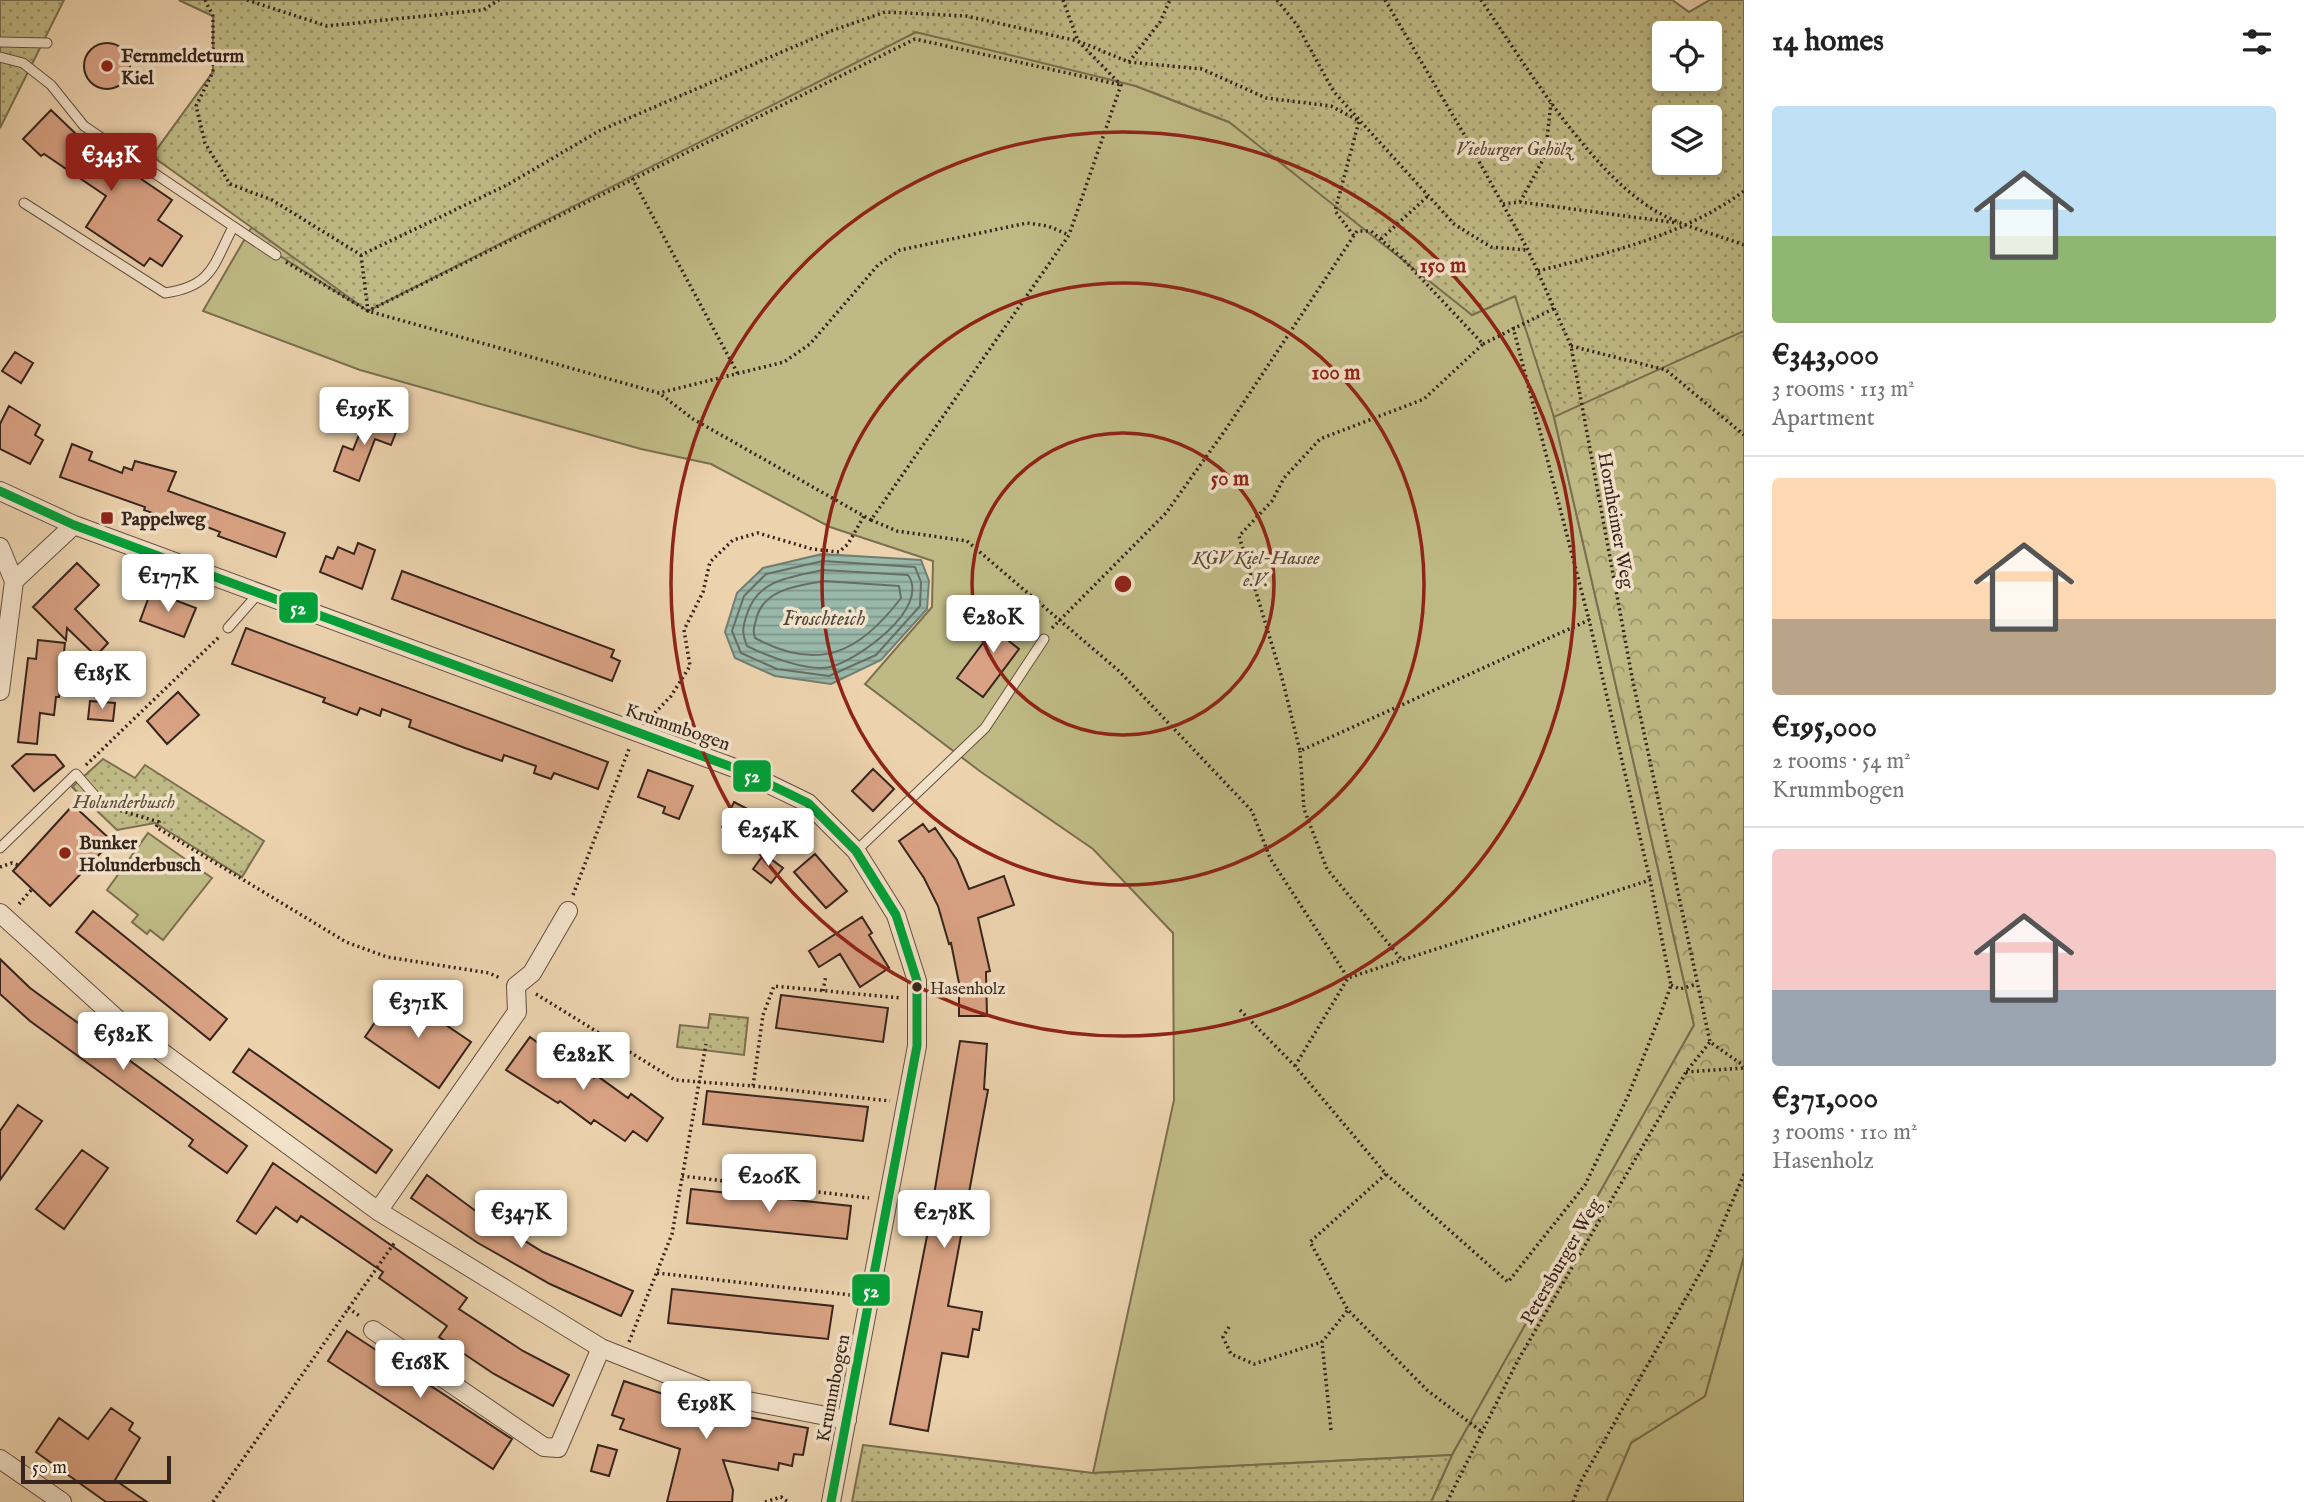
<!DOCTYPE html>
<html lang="en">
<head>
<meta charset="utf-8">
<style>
  body { margin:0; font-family:"IM FELL English",serif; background:#f6f6f6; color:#222; height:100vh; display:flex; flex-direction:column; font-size:26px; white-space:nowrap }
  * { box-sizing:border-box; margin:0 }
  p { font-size:23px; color:#767676 }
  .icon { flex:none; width:38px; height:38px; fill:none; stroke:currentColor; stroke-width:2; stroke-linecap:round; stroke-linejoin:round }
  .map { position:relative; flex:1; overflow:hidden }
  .details { display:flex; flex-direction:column; background:#fff; width:560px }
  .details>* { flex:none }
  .fabs { position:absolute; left:1652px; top:21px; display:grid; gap:14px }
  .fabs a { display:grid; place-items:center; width:70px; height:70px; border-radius:7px; background:#fff; box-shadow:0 4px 10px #0003; font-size:35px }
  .scale { position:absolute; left:21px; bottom:18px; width:150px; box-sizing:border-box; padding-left:7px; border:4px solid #37241c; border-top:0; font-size:19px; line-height:24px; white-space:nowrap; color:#37241c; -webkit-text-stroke:5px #f3e2ca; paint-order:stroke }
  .price { position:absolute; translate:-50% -60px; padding:0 16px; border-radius:7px; background:#fff; color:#222; font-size:23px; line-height:46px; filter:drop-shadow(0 2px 4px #0008) }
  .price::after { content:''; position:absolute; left:50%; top:42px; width:21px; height:16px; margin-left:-10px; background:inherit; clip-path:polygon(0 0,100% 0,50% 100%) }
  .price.active { background:#8f2418; color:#fff }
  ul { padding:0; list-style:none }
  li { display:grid; align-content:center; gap:14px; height:371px; padding:0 28px }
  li+li { border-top:2px solid #e0e0e0 }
  li span { display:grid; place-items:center; height:217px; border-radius:7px; color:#555 }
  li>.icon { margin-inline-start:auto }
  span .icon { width:126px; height:126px; fill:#fffc; stroke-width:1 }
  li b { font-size:30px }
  h2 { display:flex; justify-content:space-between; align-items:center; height:84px; padding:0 28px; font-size:30px }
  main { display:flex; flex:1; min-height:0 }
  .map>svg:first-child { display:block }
  .green { fill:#bfba85; stroke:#7b6f50; stroke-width:2 }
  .forest { fill:url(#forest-crowns); stroke:#7b6f50; stroke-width:2; fill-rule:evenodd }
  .park { fill:url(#park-dots); stroke:#7b6f50; stroke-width:2; fill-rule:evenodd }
  .water { fill:url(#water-rules); stroke:#727d71; stroke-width:2 }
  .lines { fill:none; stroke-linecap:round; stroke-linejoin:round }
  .shore { stroke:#686e63; stroke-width:2 }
  .building { fill:#d9a284; stroke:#37241c; stroke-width:2 }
  .lane-casing { stroke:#645040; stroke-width:11 }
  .street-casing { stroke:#645040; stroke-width:20 }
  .path { stroke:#37241c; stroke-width:3.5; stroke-dasharray:2 3.5; stroke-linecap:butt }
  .lane { stroke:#f3e2ca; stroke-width:9 }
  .street { stroke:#f3e2ca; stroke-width:18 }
  .bus-1-casing { stroke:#f3e2ca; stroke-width:14 }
  .bus-1 { stroke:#00a138; stroke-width:9 }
  .ring { fill:none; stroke:#8f2418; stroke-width:3.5 }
  .poi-dot { fill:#8f2418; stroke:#f3e2ca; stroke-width:2.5 }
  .bus-dot { fill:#37241c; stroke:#f3e2ca; stroke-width:2.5 }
  .labels { text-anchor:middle; stroke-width:7; stroke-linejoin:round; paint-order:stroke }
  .bus-label { font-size:17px; fill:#37241c; stroke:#f3e2ca; text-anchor:start }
  .poi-label { font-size:19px; font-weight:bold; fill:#37241c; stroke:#f3e2ca; text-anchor:start }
  .park-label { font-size:19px; font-style:italic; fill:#594a36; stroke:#f3e2ca }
  .street-label { font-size:19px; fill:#37241c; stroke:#f3e2ca }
  .water-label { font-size:21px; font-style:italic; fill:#504940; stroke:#f3e2ca }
  .centre { fill:#8f2418; stroke:#f3e2ca; stroke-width:3.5 }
  .ring-label { font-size:21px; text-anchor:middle; font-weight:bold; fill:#8f2418; stroke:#f3e2ca; stroke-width:7; stroke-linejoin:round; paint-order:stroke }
  .line-badge { stroke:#f3e2ca; stroke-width:2.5 }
  .badge-label { font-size:19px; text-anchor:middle; font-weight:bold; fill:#fff }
</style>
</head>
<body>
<main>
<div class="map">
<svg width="1744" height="1502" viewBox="0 0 1744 1502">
  <defs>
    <pattern id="forest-crowns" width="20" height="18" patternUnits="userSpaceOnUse" patternTransform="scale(1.75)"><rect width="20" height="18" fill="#bfba85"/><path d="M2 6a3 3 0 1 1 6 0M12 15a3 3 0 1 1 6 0" fill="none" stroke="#9c976c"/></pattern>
    <pattern id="park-dots" width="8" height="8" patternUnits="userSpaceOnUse" patternTransform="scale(1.75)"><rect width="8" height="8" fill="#bfba85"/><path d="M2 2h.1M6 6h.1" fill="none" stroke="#9c976c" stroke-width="1.8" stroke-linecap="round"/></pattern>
    <pattern id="water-rules" width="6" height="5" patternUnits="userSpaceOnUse" patternTransform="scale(1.75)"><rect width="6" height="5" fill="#99b8aa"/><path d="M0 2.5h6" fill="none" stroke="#7e958a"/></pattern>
  </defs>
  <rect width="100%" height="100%" fill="#ecd3ae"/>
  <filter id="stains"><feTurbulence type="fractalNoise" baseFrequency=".00286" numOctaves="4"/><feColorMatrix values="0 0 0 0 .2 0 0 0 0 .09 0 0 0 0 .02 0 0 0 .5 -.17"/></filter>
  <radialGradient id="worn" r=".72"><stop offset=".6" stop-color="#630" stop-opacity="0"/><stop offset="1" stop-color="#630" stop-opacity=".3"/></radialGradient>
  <!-- green -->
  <path class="green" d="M 916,32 L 1071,67 L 1136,86 L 1229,122 L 1515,296 L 1534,330 L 1694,1025 L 1452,1455 L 1093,1473 L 1174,1100 L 1173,933 L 1093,849 L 981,772 L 865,684 L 932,607 L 933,561 L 830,527 L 711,464 L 641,449 L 360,370 L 203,311 L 247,235 Z
    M 148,833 L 212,878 L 163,940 L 150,930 L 147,934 L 132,922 L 138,915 L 107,890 Z
    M 1744,1256 L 1744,1502 L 1606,1502 L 1631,1443 L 1705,1396 Z"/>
  <!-- forest -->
  <path class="forest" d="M 179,0 L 1672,0 L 1689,12 L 1710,0 L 1744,0 L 1744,1256 L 1705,1396 L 1631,1443 L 1606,1502 L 1431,1502 L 1452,1455 L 1694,1025 L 1534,330 L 1515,296 L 1472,315 L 1391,236 L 1229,122 L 1136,86 L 1071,67 L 916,32 L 356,304 L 247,235 L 253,225 L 152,156 L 213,72 L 213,16 ZM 1664,33 L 1710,33 L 1710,79 L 1664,79 ZM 1664,117 L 1710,117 L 1710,163 L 1664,163 Z"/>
  <!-- park -->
  <path class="park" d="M 0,0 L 64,0 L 0,128 Z
    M 179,0 L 1672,0 L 1689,12 L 1710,0 L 1744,0 L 1744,331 L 1554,417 L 1515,296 L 1472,315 L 1229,122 L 1136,86 L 916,32 L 368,311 L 152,156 L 213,72 L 213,16 ZM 1710,33 L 1710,79 L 1664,79 L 1664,33 ZM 1710,117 L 1710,163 L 1664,163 L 1664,117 Z
    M 103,759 L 135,778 L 145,765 L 264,841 L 242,877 L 155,823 L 117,830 L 72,787 Z
    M 710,1014 L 748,1018 L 744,1055 L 677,1047 L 680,1025 L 708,1028 Z
    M 863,1445 L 1093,1473 L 1452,1455 L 1431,1502 L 852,1502 Z"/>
  <!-- water -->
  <path class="water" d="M 822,554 L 921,560 L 929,581 L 927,609 L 881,660 L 831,684 L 775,676 L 735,658 L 725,632 L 737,593 L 763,568 Z"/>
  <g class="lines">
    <!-- shore -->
    <path class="shore" d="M 823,561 L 915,567 L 921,582 L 920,606 L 876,655 L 829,676 L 777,669 L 741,653 L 732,631 L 744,596 L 766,574 Z
      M 823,570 L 908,575 C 931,608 858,660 830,667 C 808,672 767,656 747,646 C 742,633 742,628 747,614 C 758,579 791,577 823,570 Z
      M 824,581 L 899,586 L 901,598 C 860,652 820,673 755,638 C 752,630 755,625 757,616 C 766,588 799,586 824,581 Z"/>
  </g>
  <!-- building -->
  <path class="building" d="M84 66a23 23 0 1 1 46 0a23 23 0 1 1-46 0Z
    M 51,110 L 78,136 L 172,200 L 158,220 L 182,236 L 162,266 L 150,258 L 144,266 L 86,227 L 106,196 L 44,154 L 41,156 L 23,139 Z
    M 15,352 L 33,363 L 21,383 L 2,371 Z
    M 9,406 L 40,425 L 35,435 L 43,440 L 30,464 L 0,449 L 0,424 Z
    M 367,415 L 398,427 L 391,445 L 375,439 L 359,481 L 334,471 L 343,446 L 353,450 Z
    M 72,444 L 92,452 L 89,460 L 122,473 L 124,467 L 132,470 L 135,461 L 176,472 L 168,491 L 285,533 L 276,557 L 218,536 L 220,532 L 187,519 L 185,525 L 144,510 L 145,507 L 60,477 Z
    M 358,543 L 375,550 L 362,589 L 320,572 L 326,556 L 333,559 L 338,547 L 354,554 Z
    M 77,563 L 99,585 L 75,609 L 108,643 L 96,656 L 67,628 L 66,640 L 33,607 Z
    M 402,571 L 614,650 L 611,657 L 620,661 L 612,681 L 392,599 Z
    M 151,591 L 196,608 L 184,637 L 140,621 Z
    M 1009,608 L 1025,620 L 1009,641 L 1019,649 L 983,697 L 957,678 Z
    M 246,628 L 608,762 L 598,789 L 554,773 L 551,779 L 534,773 L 536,766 L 504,755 L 502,761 L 465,748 L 409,727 L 411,720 L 382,709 L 380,716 L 360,708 L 357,715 L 323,702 L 325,698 L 232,664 Z
    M 38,640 L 65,643 L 59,697 L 56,697 L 54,715 L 40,713 L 37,744 L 18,742 L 28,658 L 36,659 Z
    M 178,692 L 199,715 L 167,744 L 147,721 Z
    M 90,701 L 115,703 L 113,721 L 88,719 Z
    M 26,754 L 55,755 L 64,766 L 34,791 L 12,766 Z
    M 873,769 L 894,789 L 873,811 L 852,791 Z
    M 648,770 L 693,786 L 679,819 L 663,813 L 665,807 L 638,797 Z
    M 734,802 L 784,828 L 773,852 L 722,827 Z
    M 73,805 L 112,841 L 50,906 L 13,871 Z
    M 923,824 L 929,832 L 935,828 L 957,860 L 969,889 L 1004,876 L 1014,905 L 978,918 L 990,971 L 986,972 L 987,1016 L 959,1016 L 959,983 L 951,943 L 949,944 L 938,906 L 924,878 L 899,841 Z
    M 764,854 L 783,868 L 771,883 L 753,869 Z
    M 815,854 L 847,891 L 826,908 L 794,872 Z
    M 93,911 L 227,1019 L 210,1040 L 76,932 Z
    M 862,917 L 872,933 L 869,935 L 889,968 L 860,987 L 840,954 L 819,967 L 809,951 Z
    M 0,959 L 30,988 L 247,1146 L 227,1173 L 189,1146 L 193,1140 L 30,1021 L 0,994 Z
    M 396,991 L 471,1042 L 439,1088 L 365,1037 Z
    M 781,995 L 888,1008 L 883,1042 L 776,1028 Z
    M 530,1037 L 560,1059 L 563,1055 L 594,1078 L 596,1075 L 628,1098 L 631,1094 L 663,1118 L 647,1141 L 633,1131 L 625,1141 L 594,1120 L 591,1124 L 560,1101 L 558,1103 L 506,1070 Z
    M 960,1041 L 987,1044 L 984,1089 L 988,1090 L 948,1306 L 982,1312 L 979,1330 L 973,1329 L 968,1357 L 942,1353 L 928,1431 L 890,1424 L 927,1236 Z
    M 249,1049 L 392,1150 L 376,1173 L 233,1072 Z
    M 707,1091 L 868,1107 L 863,1141 L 703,1124 Z
    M 18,1105 L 42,1121 L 0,1180 L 0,1131 Z
    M 82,1150 L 108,1168 L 64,1229 L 36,1209 Z
    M 273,1163 L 467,1298 L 459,1309 L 523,1351 L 569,1375 L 553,1406 L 494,1374 L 439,1337 L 447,1326 L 379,1278 L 383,1272 L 301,1216 L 297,1222 L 276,1207 L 256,1234 L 237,1221 Z
    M 427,1175 L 473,1209 L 543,1252 L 633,1291 L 621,1316 L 550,1284 L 478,1243 L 411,1198 Z
    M 691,1189 L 851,1206 L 847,1239 L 687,1223 Z
    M 672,1289 L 833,1306 L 828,1339 L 668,1323 Z
    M 347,1331 L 512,1439 L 493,1469 L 328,1361 Z
    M 624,1381 L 699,1406 L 700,1404 L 720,1407 L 719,1412 L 808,1428 L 803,1455 L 794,1454 L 792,1466 L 779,1463 L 778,1470 L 723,1460 L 733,1490 L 732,1502 L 667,1502 L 680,1449 L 620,1429 L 624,1419 L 612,1415 Z
    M 111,1408 L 133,1423 L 129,1430 L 140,1438 L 115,1480 L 147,1502 L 106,1502 L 36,1452 L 59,1418 L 88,1439 Z
    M 598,1445 L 617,1450 L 609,1476 L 591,1471 Z"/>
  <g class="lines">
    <!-- lane casing -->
    <g class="lane-casing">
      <path id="lane" d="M 0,42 L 47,43
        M 0,57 L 23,63 L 51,85 L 84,126 L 276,255
        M 24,203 L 165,293 C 212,286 213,266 233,227
        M 228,628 L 258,594
        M 0,848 L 76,774 L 103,805
        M 856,851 L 985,728 L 1044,639"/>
    </g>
    <!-- street casing -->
    <g class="street-casing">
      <path id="street" d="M 0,491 L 74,525 L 740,770 L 808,803 L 856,851 L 896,915 L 917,981 L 917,1046 L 831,1502
        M 0,547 L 14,581 L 0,691
        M 14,581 L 74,525
        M 0,913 L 118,1020 L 378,1211 L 601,1348 L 722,1396 L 847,1420
        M 378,1211 L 517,1012 L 516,986 L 532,973 L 568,911
        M 373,1330 L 544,1447 L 558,1448 L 601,1348
        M 0,1459 L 62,1502"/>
    </g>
    <!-- path -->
    <path class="path" d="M 205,0 L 213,16 L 213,72 L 196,106 L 205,143 L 230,184 L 272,200 L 361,255 L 507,185 L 599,131 L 828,32 L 885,12 L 966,16 L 1078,41 L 1129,62 L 1202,69 L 1266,98 L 1331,106 L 1359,121 L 1335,211 L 1354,236
      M 247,0 L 327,26 L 483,10 L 499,0
      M 1063,0 L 1078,41 L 1121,85 L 1069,235
      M 1277,0 L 1297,25 L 1334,92 L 1454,224 L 1491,247 L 1526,250
      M 1385,0 L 1465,136 L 1528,250 L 1571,346 L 1632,677 L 1710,1042 L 1744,1066
      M 1481,0 C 1525,64 1594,180 1663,215 C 1688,228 1718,235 1744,245
      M 1129,62 L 1160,22 L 1170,0
      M 632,178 L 738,374
      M 1520,202 L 1545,156 L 1551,103
      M 1503,204 L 1520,202 L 1678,223
      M 1381,239 L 1428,196
      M 361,255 L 368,311 L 915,39 L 1121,85
      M 286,262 L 368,311 L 659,393 L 784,362 L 810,344 L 878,265 L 900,250 L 1027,223 L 1048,226 L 1069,235 L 871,520 L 693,419 L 659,393
      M 1538,271 C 1608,253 1685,235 1744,191
      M 1513,327 L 1589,620
      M 1483,344 L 1555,308
      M 1571,346 L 1666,370 L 1744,435
      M 871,520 L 897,531 L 967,541 L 1119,671 L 1252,811 L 1270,858 L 1348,978
      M 1052,628 L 1166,513 L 1226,429 L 1357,231 L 1371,231 L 1401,257 L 1483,344 L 1424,399 L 1320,439 L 1284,478 L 1272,501 L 1239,536 L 1282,678 L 1300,751 L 1589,620 L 1650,880
      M 651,717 L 671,696 L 690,666 L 684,630 L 703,592 L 710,562 L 733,540 L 758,533 L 812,549 L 839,552 L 848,544 L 864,516
      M 86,765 L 219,637
      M 115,809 L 159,822 L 156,827 L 346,942 L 387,957 L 489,973 L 500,978
      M 0,867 L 12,863 L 18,865
      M 573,895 L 629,749
      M 19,904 L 32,889
      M 1671,985 L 1680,989 L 1697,984
      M 823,991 L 826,975
      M 536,994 L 675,1080 L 753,1086 L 763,1015 L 774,986 L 901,998
      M 1240,1010 L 1295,1066 L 1386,1174 L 1508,1282 L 1585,1185 L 1628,1096 L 1661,1013 L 1671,985 L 1650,880 L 1402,960 L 1327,869 L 1304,809 L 1300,751
      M 1295,1066 L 1348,978 L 1402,960
      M 1686,1072 L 1744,1068
      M 753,1086 L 890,1101
      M 1386,1174 L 1310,1242 L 1348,1310 L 1427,1390 L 1482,1432
      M 682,1176 L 869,1198
      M 657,1273 L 851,1295
      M 348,1308 L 361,1317
      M 1229,1327 L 1223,1337 L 1231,1354 L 1254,1364 L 1322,1342
      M 629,1342 L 672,1234 L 706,1044
      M 1331,1430 L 1322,1342 L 1348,1310
      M 213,1502 L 395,1242
      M 765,1502 L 781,1497 L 788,1502
      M 1447,1502 L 1517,1362 L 1686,1072 L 1710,1042
      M 1573,1502 L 1580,1483 L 1707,1261 L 1744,1174"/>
    <!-- lane -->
    <use href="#lane" class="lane"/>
    <!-- street -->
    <use href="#street" class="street"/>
    <!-- bus-1 casing -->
    <g class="bus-1-casing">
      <path id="bus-1" d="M 0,491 L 74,525 L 740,770 L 808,803 L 856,851 L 896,915 L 917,981 L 917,1046 L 831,1502"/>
    </g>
    <!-- bus-1 -->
    <use href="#bus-1" class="bus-1"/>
  </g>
  <!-- distance rings -->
  <g class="ring">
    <circle cx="1123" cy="584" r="151"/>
    <circle cx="1123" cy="584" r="301"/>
    <circle cx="1123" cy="584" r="452"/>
  </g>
  <!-- markers -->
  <g class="poi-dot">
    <circle cx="107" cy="66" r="7"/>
    <rect x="100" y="511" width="14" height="14" rx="3.5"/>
    <circle cx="65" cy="853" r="7"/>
  </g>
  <circle class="bus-dot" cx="917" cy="987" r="6"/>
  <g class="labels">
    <!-- bus labels -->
    <g class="bus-label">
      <text x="930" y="994">Hasenholz</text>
    </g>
    <!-- poi labels -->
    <g class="poi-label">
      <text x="121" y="62">Fernmeldeturm<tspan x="121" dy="22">Kiel</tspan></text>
      <text x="121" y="525">Pappelweg</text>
      <text x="79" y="849">Bunker<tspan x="79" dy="22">Holunderbusch</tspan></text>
    </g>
    <!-- park labels -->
    <g class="park-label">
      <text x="1514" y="155">Vieburger Gehölz</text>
      <text x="1256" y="564">KGV Kiel-Hassee<tspan x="1256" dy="22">e.V.</tspan></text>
      <text x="124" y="808">Holunderbusch</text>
    </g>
    <!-- street labels -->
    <g class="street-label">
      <text transform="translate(1617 520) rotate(80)" y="7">Hornheimer Weg</text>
      <text transform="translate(678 726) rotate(19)" y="7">Krummbogen</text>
      <text transform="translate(1560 1261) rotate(-60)" y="7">Petersburger Weg</text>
      <text transform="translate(832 1388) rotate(-79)" y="7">Krummbogen</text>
    </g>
    <!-- water labels -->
    <g class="water-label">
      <text x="824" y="625">Froschteich</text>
    </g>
  </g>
  <circle cx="1123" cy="584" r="10" class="centre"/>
  <g class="ring-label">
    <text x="1443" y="272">150 m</text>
    <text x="1336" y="379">100 m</text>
    <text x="1230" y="485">50 m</text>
  </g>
  <g class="line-badge">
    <rect x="278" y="591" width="41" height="33" rx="7" fill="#00a138"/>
    <rect x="732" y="759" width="40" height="34" rx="7" fill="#00a138"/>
    <rect x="851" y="1273" width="40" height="34" rx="7" fill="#00a138"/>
  </g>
  <g class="badge-label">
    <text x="298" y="614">52</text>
    <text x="752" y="782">52</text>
    <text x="871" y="1297">52</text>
  </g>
  <rect width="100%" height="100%" filter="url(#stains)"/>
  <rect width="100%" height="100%" fill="url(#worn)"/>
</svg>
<div class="fabs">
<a><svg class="icon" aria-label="locate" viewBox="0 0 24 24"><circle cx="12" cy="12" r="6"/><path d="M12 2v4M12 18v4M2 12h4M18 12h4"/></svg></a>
<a><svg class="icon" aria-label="layers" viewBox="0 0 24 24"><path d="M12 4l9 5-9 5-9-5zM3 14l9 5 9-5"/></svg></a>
</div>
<div class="scale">50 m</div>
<b class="price active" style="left:111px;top:193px">€343K</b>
<b class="price" style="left:364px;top:447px">€195K</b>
<b class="price" style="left:168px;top:614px">€177K</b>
<b class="price" style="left:993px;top:655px">€280K</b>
<b class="price" style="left:102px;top:711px">€185K</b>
<b class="price" style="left:768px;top:868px">€254K</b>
<b class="price" style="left:418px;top:1040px">€371K</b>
<b class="price" style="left:123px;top:1072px">€582K</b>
<b class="price" style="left:583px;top:1092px">€282K</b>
<b class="price" style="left:769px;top:1214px">€206K</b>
<b class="price" style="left:521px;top:1250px">€347K</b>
<b class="price" style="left:944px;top:1250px">€278K</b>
<b class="price" style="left:420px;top:1400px">€168K</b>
<b class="price" style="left:706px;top:1441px">€198K</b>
</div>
<section class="details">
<h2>14 homes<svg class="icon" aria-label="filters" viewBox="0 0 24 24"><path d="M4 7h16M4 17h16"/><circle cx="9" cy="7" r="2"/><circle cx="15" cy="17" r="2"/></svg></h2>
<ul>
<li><span style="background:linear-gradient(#bfe0f5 60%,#8fb573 0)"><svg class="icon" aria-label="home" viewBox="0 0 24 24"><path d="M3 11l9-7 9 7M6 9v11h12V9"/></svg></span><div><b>€343,000</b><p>3 rooms · 113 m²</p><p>Apartment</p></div></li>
<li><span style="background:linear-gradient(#ffd9b3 65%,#b9a48a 0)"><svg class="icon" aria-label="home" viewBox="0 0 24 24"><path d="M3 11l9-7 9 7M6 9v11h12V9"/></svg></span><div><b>€195,000</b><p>2 rooms · 54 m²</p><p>Krummbogen</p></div></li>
<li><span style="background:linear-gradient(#f6c9c9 65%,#9aa5b1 0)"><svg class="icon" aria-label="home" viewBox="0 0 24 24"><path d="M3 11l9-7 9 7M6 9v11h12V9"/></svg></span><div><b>€371,000</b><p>3 rooms · 110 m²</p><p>Hasenholz</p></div></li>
</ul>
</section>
</main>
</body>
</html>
